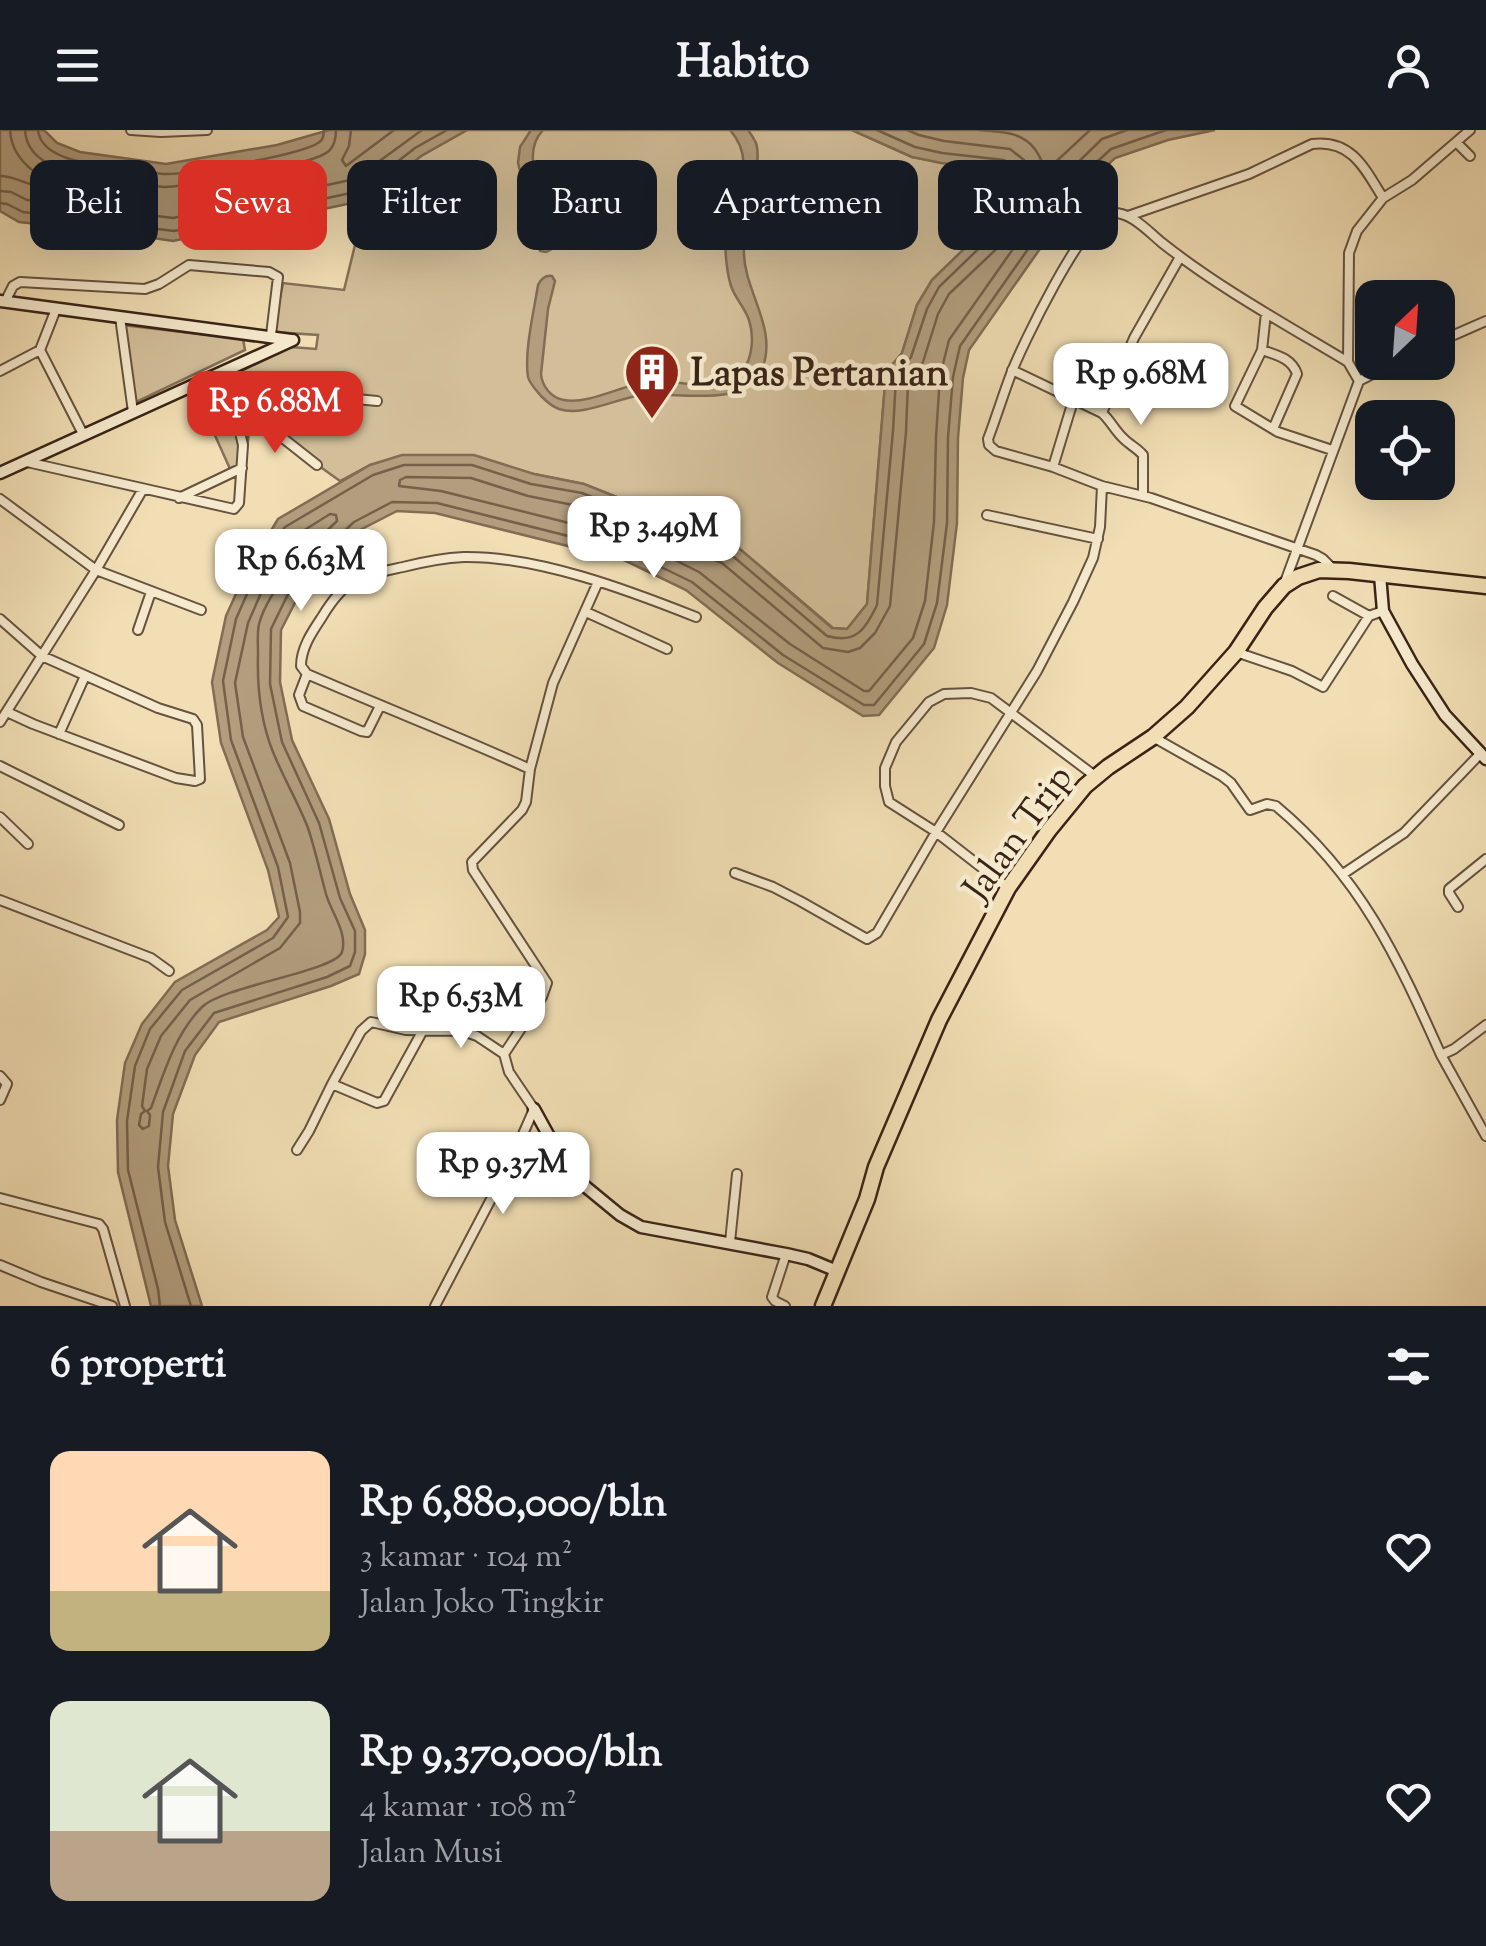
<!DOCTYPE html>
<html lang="id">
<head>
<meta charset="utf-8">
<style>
  body { margin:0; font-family:"Sorts Mill Goudy",serif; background:#20242c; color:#f1f3f6; height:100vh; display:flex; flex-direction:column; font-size:38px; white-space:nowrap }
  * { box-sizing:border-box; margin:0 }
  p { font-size:32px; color:#9ea1a6 }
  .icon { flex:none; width:55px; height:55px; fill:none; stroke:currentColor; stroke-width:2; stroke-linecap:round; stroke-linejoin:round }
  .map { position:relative; height:1176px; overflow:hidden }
  .side { display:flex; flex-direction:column; background:#171b24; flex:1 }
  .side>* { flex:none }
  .top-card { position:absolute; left:30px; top:30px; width:1428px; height:90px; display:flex; gap:20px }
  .needle { width:65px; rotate:25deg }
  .buttons { position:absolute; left:1355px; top:150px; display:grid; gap:20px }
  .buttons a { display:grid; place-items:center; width:100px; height:100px; border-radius:20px; background:#171b24; box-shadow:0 10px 40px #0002; font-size:50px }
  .price { position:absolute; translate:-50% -85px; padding:0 22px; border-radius:20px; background:#fff; color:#222; font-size:32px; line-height:65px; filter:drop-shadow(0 2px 5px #0008) }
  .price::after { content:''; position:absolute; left:50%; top:60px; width:30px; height:22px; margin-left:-15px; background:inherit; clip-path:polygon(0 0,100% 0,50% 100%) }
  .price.selected { background:#d93025; color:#fff }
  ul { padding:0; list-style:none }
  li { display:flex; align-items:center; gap:30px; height:250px; padding:0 50px }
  li span { display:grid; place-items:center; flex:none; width:280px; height:200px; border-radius:20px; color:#555 }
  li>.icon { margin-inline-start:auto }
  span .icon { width:120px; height:120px; fill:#fffc; stroke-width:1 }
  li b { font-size:42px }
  h2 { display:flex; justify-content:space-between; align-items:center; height:120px; padding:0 50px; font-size:42px }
  .tag { padding:0 35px; border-radius:20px; background:#171b24; box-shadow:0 10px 40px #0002; font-size:35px; line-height:90px }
  .tag.selected { background:#d93025; color:#fff }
  header { display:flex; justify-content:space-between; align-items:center; height:130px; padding:0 50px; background:#171b24; font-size:45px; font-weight:700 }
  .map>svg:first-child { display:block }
  .green { fill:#d2be99; stroke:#857058; stroke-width:2.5 }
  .water { fill:#b29e7e; stroke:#816d54; stroke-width:2.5 }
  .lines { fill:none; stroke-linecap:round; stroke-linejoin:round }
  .shore { stroke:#75604a; stroke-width:2.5 }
  .street-casing { stroke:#66523e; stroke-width:12 }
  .secondary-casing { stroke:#382316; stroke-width:15 }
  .highway-casing { stroke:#382316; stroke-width:19 }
  .street { stroke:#f6eace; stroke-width:8 }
  .secondary { stroke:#f6eace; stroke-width:10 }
  .highway { stroke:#f1deb4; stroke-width:14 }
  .labels { text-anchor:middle; stroke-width:9; stroke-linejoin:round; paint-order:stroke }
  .poi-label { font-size:38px; font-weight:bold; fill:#382316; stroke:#f6eace; text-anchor:start }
  .street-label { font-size:38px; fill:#382316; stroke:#f6eace }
</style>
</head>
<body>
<header><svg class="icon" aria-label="menu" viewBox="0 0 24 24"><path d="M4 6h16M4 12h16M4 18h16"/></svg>Habito<svg class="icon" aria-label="person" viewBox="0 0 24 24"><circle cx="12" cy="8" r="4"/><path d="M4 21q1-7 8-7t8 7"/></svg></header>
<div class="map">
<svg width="1486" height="1176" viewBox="0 0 1486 1176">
  <rect width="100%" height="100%" fill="#f1deb4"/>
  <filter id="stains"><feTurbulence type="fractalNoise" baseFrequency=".002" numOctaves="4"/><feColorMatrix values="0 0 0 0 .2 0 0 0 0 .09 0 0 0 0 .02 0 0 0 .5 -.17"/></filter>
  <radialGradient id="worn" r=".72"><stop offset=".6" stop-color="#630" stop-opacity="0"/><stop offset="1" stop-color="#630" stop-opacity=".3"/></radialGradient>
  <!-- green -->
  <path class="green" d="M 467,0 L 852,0 L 912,27 L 1006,42 L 991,93 L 932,150 L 917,175 L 902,223 L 886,243 L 867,474 L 847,499 L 833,498 L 734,414 L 584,354 L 534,344 L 370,335 L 340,351 L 283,310 L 250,294 L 245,334 L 231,341 L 196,263 L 291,217 L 316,219 L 318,205 L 273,202 L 283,153 L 344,160 L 366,70 L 421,26 Z
    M 122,195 L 243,209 L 245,220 L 132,274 Z"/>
  <!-- water -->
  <path class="water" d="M 0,0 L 44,0 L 57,13 L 80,22 L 166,34 L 277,15 L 329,0 L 467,0 L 421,26 L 366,70 L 173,111 L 120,103 L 19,92 L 0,81 Z
    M 531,0 L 543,0 C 513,32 559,80 556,117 L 546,122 L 540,121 L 518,33 L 520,17 Z
    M 730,0 L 748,0 C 751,4 754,9 756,13 C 763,34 745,93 744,119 C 742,159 779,198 762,239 C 745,280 676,261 642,265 C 618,268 582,287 559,279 C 553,277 545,270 541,266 C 536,260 530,254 528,247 C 524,221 534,181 538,155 C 541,149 545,145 552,146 L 555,151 L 548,179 L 541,244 C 542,256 551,268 564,270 C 590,275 625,253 654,251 C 683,249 719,268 742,241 C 753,229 754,205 749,190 C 745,178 735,168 731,156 C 726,140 725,118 725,102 C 727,66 762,37 730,0 Z
    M 852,0 L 1215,0 L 1168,10 L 1115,28 L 1082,59 L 969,220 L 963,248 L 958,308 L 957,393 L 947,475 L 934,518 L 879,585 L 863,586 L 778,533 L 686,460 L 624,430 L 435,383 L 397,381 L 360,400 L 330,428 L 298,467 L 281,500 L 280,552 L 292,610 L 329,689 L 350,764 L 365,800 L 365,824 L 359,844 L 331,856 L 219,892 L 195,925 L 173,984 L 168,1036 L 175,1090 L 202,1176 L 151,1176 L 118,1042 L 117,990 L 125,933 L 142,894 L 175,852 L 267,800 L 279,787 L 268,740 L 221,613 L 212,552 L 226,486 L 245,444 L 278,389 L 370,335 L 402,325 L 474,325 L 534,344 L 584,354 L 734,414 L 832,498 L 847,499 L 867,474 L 886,242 L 902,223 L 917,175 L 932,150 L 991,93 L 1006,43 L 1001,40 L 941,33 L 912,27 Z"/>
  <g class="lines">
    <!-- shore -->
    <path class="shore" d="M 25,0 C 27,42 87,45 118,50 C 133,52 149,56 164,57 C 187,57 314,35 329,21 C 335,15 336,8 336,0
      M 38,0 C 41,32 99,35 125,38 C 137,40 151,43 164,44 C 186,45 300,25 318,13 C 324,9 323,7 324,0
      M 351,0 L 349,16 L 342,30 L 346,36 L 394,0
      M 907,0 L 919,5 L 944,11 L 1010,19 L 1024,30 L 1028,46 L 1010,106 L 949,164 L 938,184 L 923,232 L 908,252 L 906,302 L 890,476 L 875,503 L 860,518 L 848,522 L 823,518 L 722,433 L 578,376 L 528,366 L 471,348 L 406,347 L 400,350 L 399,356 L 441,361 L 633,409 L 699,442 L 790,514 L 864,561 L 869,561 L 913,508 L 925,471 L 934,392 L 936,307 L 940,246 L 949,210 L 1065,45 L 1102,9 L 1127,0
      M 979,0 C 999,2 1021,1 1034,18 C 1040,25 1042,34 1047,40 L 1090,0
      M 0,46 C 15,46 26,55 40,56 L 43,52 L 42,47 C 24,36 11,22 10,0
      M 0,61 L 11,62 L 27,70 L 173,88 L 355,49 L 422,0
      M 0,73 L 7,74 L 23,82 L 174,101 L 360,61 L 415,18 L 447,0
      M 330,384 L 336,385 L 337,391 C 310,417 269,457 259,494 C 257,503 258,514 258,524 C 257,556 261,592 273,622 C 283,647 298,672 308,698 C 315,719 320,742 326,764 C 331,782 348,803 342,822 C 336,841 223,856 202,877 C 175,904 164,943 151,978 L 147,981 L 150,985 L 149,996 L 143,999 L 139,995 L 141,984 L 145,981 L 142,976 L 147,939 L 161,906 L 190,870 L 280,818 L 300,793 L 300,782 L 290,733 L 243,607 L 235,553 L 248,493 L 265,454 L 295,406 Z
      M 160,1176 L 158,1159 L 128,1040 L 127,991 L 135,936 L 150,899 L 182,860 L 273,808 L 288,787 L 278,737 L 231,610 L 223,551 L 236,489 L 254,448 L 285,397 L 373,345 L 404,335 L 472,335 L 531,354 L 582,363 L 728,422 L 827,506 C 856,514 865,500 877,475 L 893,301 L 896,247 L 911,227 L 927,179 L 939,157 L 999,99 L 1016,44 L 1013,36 L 1004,30 L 942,23 L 915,17 L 877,0
      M 191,1176 L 165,1092 L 158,1037 L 163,982 L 185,921 L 214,883 L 327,847 L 350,836 L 355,822 L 355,801 L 340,768 L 319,693 L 282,612 L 270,554 L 271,499 L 289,462 L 323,421 L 354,392 L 392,372 L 437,373 L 628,421 L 692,452 L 783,525 L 864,575 L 874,575 L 924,514 L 937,473 L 947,393 L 948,307 L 953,247 L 960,216 L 1075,52 L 1111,19 L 1166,0"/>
    <!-- street casing -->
    <g class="street-casing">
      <path id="street" d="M 131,0 L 161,2 L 207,0
        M 1456,12 L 1470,26
        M 1128,86 L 1249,44 L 1312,14 C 1352,9 1365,39 1383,68
        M 5,172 L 13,156 L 20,152 L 145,159 L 159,154 L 189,135 L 269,142 L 278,147 L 271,205
        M 1266,183 L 1262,220 L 1235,276 L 1278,302 L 1332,320
        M 120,187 L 133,282
        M 1438,212 L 1486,191
        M 40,220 L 83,304
        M 1262,220 C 1276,225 1292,228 1297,244 L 1273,299
        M 1012,240 L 1102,283 C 1111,291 1115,301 1124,309 C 1130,315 1137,318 1143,325 L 1143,366
        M 0,241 L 40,220 L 56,179
        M 1359,251 L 1348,232 L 1349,123 L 1357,101 L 1383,68 L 1412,50 L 1470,0
        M 1102,283 L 1134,208 L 1180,127
        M 256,287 L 317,335
        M 238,294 L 305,264 L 377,271
        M 27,332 L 234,379 L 239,373 L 243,315 L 238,294 L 216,244
        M 1053,337 L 1073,271 L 1087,240
        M 179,368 L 242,338
        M 0,369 L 96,440 L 201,480
        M 987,385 L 1098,409
        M 1334,440 L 1323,429 L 1316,425 L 1151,368 L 1102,356 L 1053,337 L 996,321 L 989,315 L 988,309 C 996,288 1003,265 1011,244 C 1021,217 1084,87 1109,83 C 1129,80 1147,100 1161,112 C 1219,158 1285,194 1348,232
        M 1285,452 L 1359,251 L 1396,232
        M 1333,466 L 1369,486
        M 586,482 L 667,519
        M 0,489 L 42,526 L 158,578 L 193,589 L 197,595 L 200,649 L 195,651 L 176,648 L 33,594 L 7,582
        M 138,500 L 151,462
        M 1236,522 L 1292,541 L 1323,557 L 1369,486 L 1383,481
        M 307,544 L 299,565 L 303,576 L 361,601 L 367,602 L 380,576
        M 0,592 L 96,440 L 143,359
        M 59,604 L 85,546
        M 1153,607 L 1222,646 L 1231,653 L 1250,680 L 1267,674 L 1276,676 C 1361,747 1397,827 1441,925 L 1454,919 L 1486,895
        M 0,636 L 119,695
        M 530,639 C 457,606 381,576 307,544 L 301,536 C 301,518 312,502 322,487 C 346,447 360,446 403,437 C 423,432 443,428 464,427 C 538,426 628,460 696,487
        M 0,687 L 28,714
        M 735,743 L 773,757 L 800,771 L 867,809 L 877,803 L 936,702 L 1037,541 L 1073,472 L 1093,428 L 1100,397 L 1102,356
        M 1343,744 L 1404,703 L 1481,623
        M 1008,758 L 936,702 L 889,672 L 885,656 L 885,638 L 896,612 L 929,572 L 944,564 L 971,563 L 991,568 L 1095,646
        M 0,770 L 138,823 L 151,828 L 169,841
        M 1458,777 L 1449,763 L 1449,759 L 1486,729
        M 1441,925 L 1486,1006
        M 0,946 L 7,954 L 0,970
        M 332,954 L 361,901 L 371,892 L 406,900 L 463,901 L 477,906 L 504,924
        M 297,1020 L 309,1001 L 332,954 L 377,973 L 384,971 L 422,902 L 441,856
        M 0,1068 L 99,1094 L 103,1099 L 125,1176
        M 730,1112 L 737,1044
        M 0,1135 L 41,1152 L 112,1176
        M 435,1176 L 512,1029 L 534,979 L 509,942 L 504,924 L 542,867 L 547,853 L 473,740 L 472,732 L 522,680 L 526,672 L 530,639 L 553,553 L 598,452
        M 785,1176 L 775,1171 L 772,1167 L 786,1124"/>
    </g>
    <!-- secondary casing -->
    <g class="secondary-casing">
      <path id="secondary" d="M 0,171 L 291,210
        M 0,343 L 293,210
        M 1380,445 L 1383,481 L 1412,534 L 1445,585 L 1486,629
        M 534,979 L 567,1039 L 575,1048 L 620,1085 L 641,1097 L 786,1124 L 808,1129 L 837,1141"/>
    </g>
    <!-- highway casing -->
    <g class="highway-casing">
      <path id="highway" d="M 823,1176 L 867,1069 L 876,1037 L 939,890 L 1008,758 L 1049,700 L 1085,656 L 1108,637 L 1153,607 L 1187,577 L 1236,522 L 1265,478 L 1284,456 L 1298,447 L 1319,440 L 1349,441 L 1486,456"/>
    </g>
    <!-- street -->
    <use href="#street" class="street"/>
    <!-- secondary -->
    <use href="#secondary" class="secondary"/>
    <!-- highway -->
    <use href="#highway" class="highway"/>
  </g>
  <!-- icons -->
  <defs>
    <g id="building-pin" transform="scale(2.875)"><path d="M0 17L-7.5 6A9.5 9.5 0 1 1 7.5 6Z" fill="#8f2418" stroke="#f6eace"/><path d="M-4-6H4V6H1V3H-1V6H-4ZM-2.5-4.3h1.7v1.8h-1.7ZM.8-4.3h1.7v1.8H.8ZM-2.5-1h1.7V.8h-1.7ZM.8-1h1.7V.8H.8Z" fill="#fff"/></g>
  </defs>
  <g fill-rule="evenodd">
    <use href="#building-pin" x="652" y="242"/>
  </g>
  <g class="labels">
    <!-- poi labels -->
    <g class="poi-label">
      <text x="691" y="255">Lapas Pertanian</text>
    </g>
    <!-- street labels -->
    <g class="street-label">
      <text transform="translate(1017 702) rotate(-54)" y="13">Jalan Trip</text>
    </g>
  </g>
  <rect width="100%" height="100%" filter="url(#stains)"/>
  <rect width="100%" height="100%" fill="url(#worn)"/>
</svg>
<div class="buttons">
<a><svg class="needle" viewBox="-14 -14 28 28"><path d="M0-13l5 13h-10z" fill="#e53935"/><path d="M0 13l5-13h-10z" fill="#9ea1a6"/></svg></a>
<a><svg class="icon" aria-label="locate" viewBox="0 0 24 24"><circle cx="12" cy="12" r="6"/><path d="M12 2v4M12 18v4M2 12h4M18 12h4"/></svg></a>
</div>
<b class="price" style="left:1141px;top:298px">Rp 9.68M</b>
<b class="price selected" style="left:275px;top:326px">Rp 6.88M</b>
<b class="price" style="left:654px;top:451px">Rp 3.49M</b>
<b class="price" style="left:301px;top:484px">Rp 6.63M</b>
<b class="price" style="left:461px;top:921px">Rp 6.53M</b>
<b class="price" style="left:503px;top:1087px">Rp 9.37M</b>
<div class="top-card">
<a class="tag">Beli</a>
<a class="tag selected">Sewa</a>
<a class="tag">Filter</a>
<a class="tag">Baru</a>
<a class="tag">Apartemen</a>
<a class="tag">Rumah</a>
</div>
</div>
<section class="side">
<h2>6 properti<svg class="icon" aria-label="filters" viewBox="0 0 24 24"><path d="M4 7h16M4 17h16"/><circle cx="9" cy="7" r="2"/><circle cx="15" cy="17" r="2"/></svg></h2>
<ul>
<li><span style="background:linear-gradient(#ffd9b3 70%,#c2b280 0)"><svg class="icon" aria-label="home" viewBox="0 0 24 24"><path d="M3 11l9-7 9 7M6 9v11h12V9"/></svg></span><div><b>Rp 6,880,000/bln</b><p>3 kamar · 104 m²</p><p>Jalan Joko Tingkir</p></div><svg class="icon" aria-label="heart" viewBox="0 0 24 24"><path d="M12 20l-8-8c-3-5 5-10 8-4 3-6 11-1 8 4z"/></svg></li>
<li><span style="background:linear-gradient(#dfe7d0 65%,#b9a48a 0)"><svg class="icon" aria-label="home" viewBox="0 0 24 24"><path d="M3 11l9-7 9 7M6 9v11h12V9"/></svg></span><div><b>Rp 9,370,000/bln</b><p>4 kamar · 108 m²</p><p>Jalan Musi</p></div><svg class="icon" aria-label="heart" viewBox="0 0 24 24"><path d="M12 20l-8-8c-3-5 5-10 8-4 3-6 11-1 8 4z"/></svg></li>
</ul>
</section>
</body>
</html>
